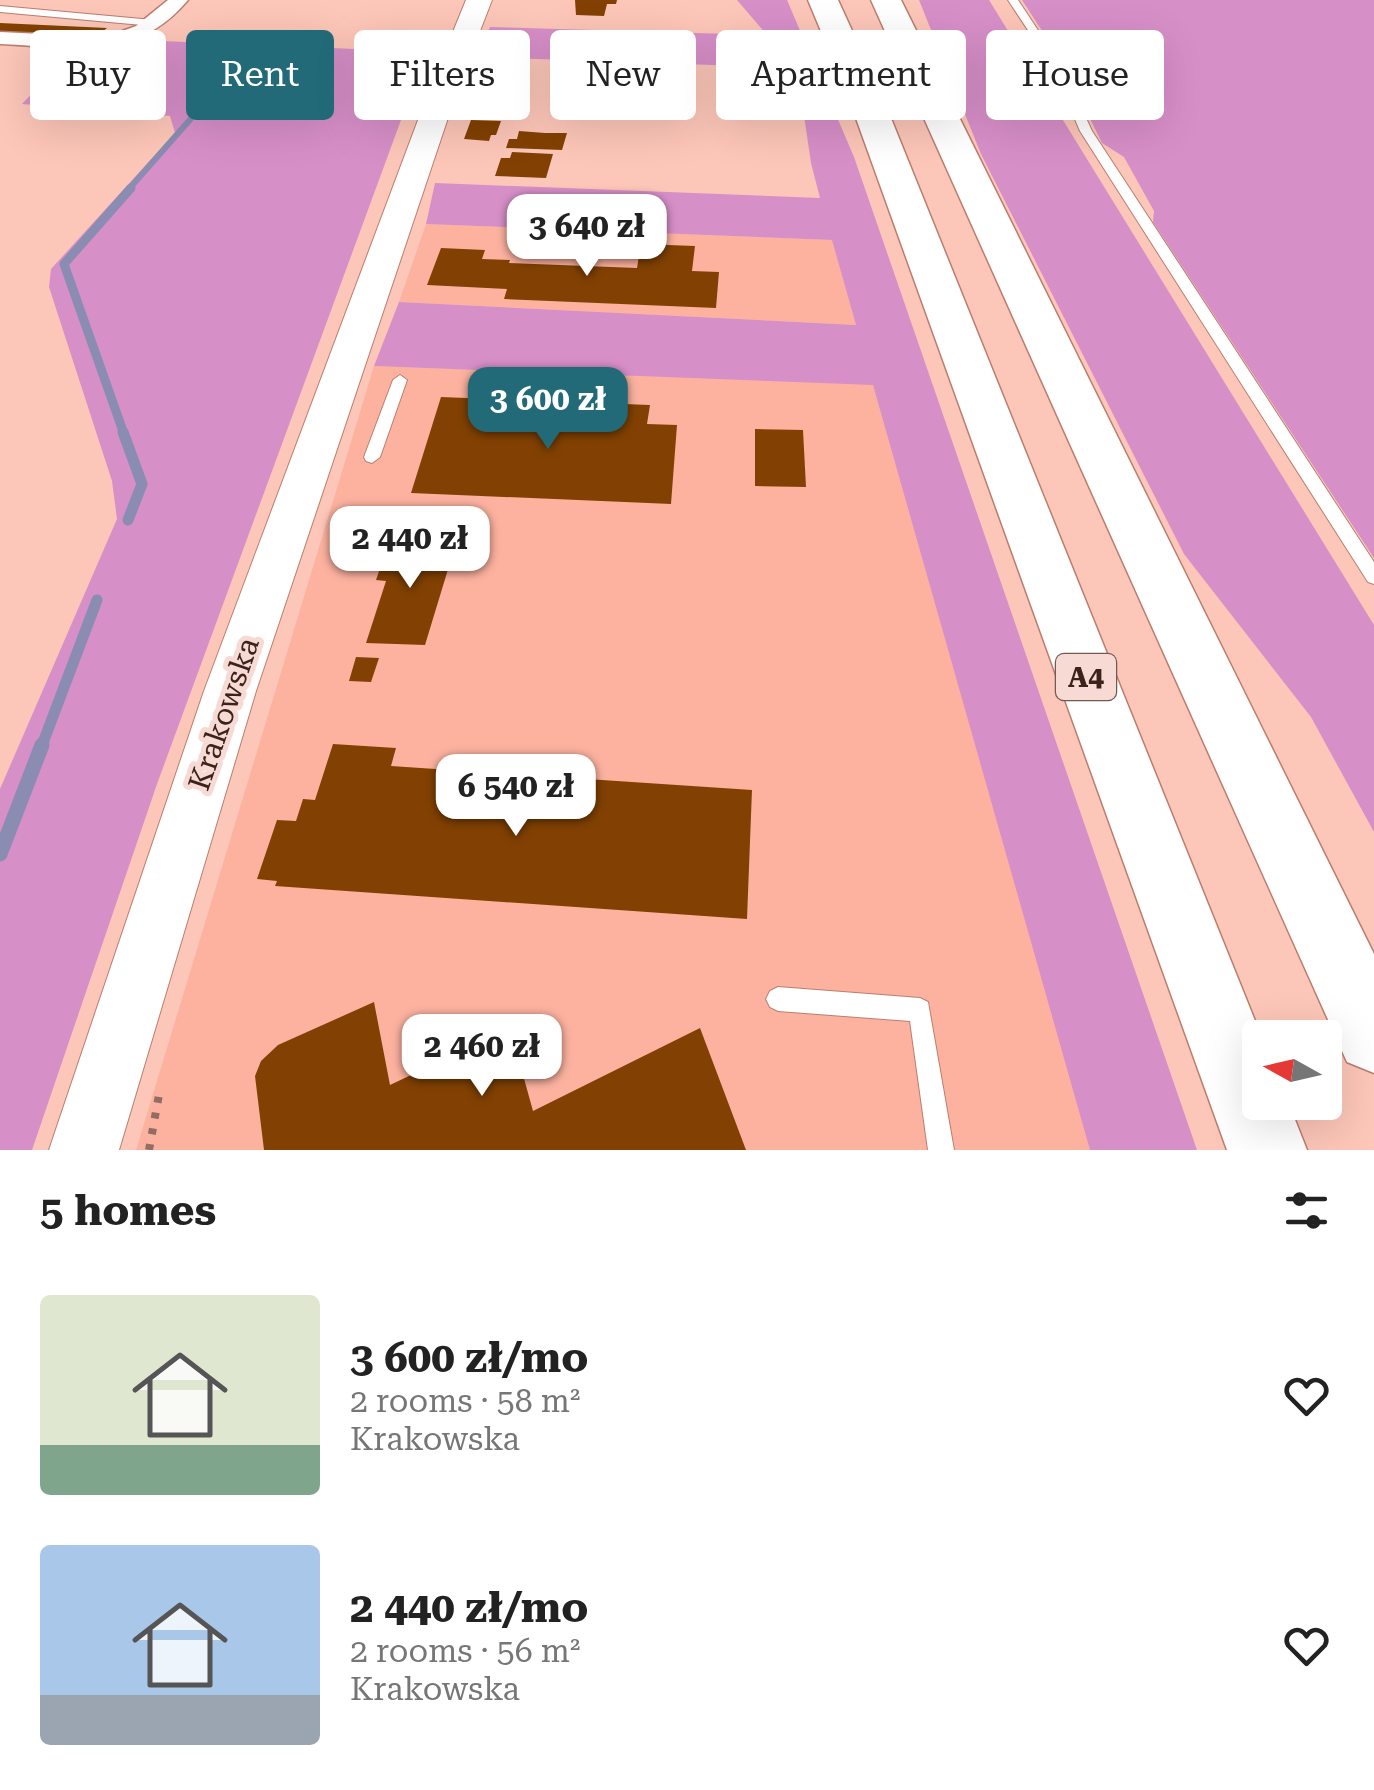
<!DOCTYPE html>
<html lang="en">
<head>
<meta charset="utf-8">
<style>
  body { margin:0; font-family:"Roboto Serif",serif; background:#f2f2f2; color:#222; height:100vh; display:flex; flex-direction:column; font-size:38px; white-space:nowrap }
  * { box-sizing:border-box; margin:0 }
  p { font-size:32px; color:#767676 }
  .icon { flex:none; width:55px; height:55px; fill:none; stroke:currentColor; stroke-width:2; stroke-linecap:round; stroke-linejoin:round }
  .map { position:relative; height:1150px; overflow:hidden }
  .drawer { display:flex; flex-direction:column; background:#fff; flex:1 }
  .drawer>* { flex:none }
  .guide { position:absolute; left:30px; top:30px; width:1315px; height:90px; display:flex; gap:20px }
  .needle { width:65px; rotate:278deg }
  .controls { position:absolute; left:1242px; top:1020px; display:grid; gap:20px }
  .controls a { display:grid; place-items:center; width:100px; height:100px; border-radius:10px; background:#fff; box-shadow:0 10px 40px #0002; font-size:50px }
  .price { position:absolute; translate:-50% -85px; padding:0 22px; border-radius:20px; background:#fff; color:#222; font-size:32px; line-height:65px; filter:drop-shadow(0 2px 5px #0008) }
  .price::after { content:''; position:absolute; left:50%; top:60px; width:30px; height:22px; margin-left:-15px; background:inherit; clip-path:polygon(0 0,100% 0,50% 100%) }
  .price.on { background:#236a78; color:#fff }
  ul { padding:0; list-style:none }
  li { display:flex; align-items:center; gap:30px; height:250px; padding:0 40px }
  li span { display:grid; place-items:center; flex:none; width:280px; height:200px; border-radius:10px; color:#555 }
  li>.icon { margin-inline-start:auto }
  span .icon { width:120px; height:120px; fill:#fffc; stroke-width:1 }
  li b { font-size:42px }
  h2 { display:flex; justify-content:space-between; align-items:center; height:120px; padding:0 40px; font-size:42px }
  .chip { padding:0 35px; border-radius:10px; background:#fff; box-shadow:0 10px 40px #0002; font-size:35px; line-height:90px }
  .chip.on { background:#236a78; color:#fff }
  .map>svg:first-child { display:block }
  .built { fill:#fdb2a0 }
  .green { fill:#d78fc8 }
  .lines { fill:none; stroke-linecap:round; stroke-linejoin:round }
  .stream-far3 { stroke:#8a8cb2; stroke-width:6 }
  .stream-far2 { stroke:#8a8cb2; stroke-width:9 }
  .stream-far1 { stroke:#8a8cb2; stroke-width:11 }
  .stream { stroke:#8a8cb2; stroke-width:15 }
  .building { fill:#824102 }
  .lane-casing { stroke:#bc7d6e; stroke-width:2 }
  .street-casing { stroke:#bc7d6e; stroke-width:3 }
  .secondary-casing { stroke:#bc7d6e; stroke-width:2 }
  .highway-casing { stroke:#bc7d6e; stroke-width:3 }
  .path { stroke:#936d63; stroke-width:8; stroke-dasharray:6 10; stroke-linecap:butt }
  .lane { fill:#fff; fill-rule:evenodd }
  .street { fill:#fff; fill-rule:evenodd }
  .secondary { fill:#fff; fill-rule:evenodd }
  .highway { fill:#fff; fill-rule:evenodd }
  .labels { text-anchor:middle; stroke-width:10; stroke-linejoin:round; paint-order:stroke }
  .shield { fill:#f7dad3; stroke:#735952; stroke-width:2.5 }
  .shield-label { font-size:28px; font-weight:bold; fill:#3b221b }
  .street-label { font-size:30px; fill:#3b221b; stroke:#f7dad3 }
</style>
</head>
<body>
<div class="map">
<svg width="1374" height="1150" viewBox="0 0 1374 1150">
  <rect width="100%" height="100%" fill="#fcc6b8"/>
  <!-- built -->
  <path class="built" d="M 426,224 L 833,240 L 856,325 L 399,302 Z
    M 374,366 L 873,384 L 1091,1150 L 136,1150 Z"/>
  <!-- green -->
  <path class="green" d="M 737,0 L 787,0 L 854,157 L 1197,1150 L 1090,1150 L 873,385 L 374,366 L 399,302 L 856,325 L 832,240 L 426,224 L 435,183 L 820,198 L 811,163 L 797,68 L 477,57 L 490,27 L 767,35 Z
    M 919,0 L 989,0 L 1374,625 L 1374,832 L 1311,717 L 1184,554 L 981,154 Z
    M 1022,0 L 1374,0 L 1374,558 L 1153,222 L 1154,211 L 1124,157 L 1102,143 L 1061,60 Z
    M 138,40 L 426,52 L 157,784 L 32,1150 L 0,1150 L 0,789 L 117,519 L 112,481 L 49,287 L 51,269 L 175,133 L 170,116 L 22,104 L 67,57 Z"/>
  <g class="lines">
    <!-- stream-far3 -->
    <path class="stream-far3" d="M 128,190 L 225,80"/>
    <!-- stream-far2 -->
    <path class="stream-far2" d="M 124,434 L 64,264 L 131,188"/>
    <!-- stream-far1 -->
    <path class="stream-far1" d="M 123,432 L 142,484 L 128,520
      M 41,748 L 97,600"/>
    <!-- stream -->
    <path class="stream" d="M 0,854 L 42,745"/>
  </g>
  <!-- building -->
  <path class="building" d="M 575,0 L 617,0 L 616,4 L 607,4 L 604,16 L 576,15 Z
    M 0,23 L 107,28 L 97,36 L 0,32 Z
    M 471,120 L 501,121 L 496,135 L 491,135 L 489,141 L 464,139 Z
    M 519,131 L 545,133 L 567,133 L 562,150 L 506,148 L 509,139 L 517,139 Z
    M 512,152 L 553,154 L 546,178 L 495,176 L 501,158 L 510,158 Z
    M 641,244 L 695,246 L 692,271 L 719,272 L 716,308 L 504,299 L 507,289 L 427,285 L 441,248 L 485,250 L 482,259 L 510,260 L 509,263 L 637,268 Z
    M 441,397 L 650,405 L 647,424 L 677,425 L 671,504 L 411,493 Z
    M 755,429 L 803,430 L 806,487 L 755,486 Z
    M 399,540 L 456,543 L 425,645 L 366,643 L 386,581 L 376,580 L 389,542 Z
    M 356,657 L 379,658 L 371,682 L 349,681 Z
    M 333,744 L 396,748 L 391,766 L 752,790 L 747,919 L 275,886 L 277,881 L 257,879 L 277,820 L 296,821 L 303,799 L 315,800 Z
    M 374,1002 L 390,1085 L 510,1028 L 533,1111 L 700,1028 L 746,1150 L 264,1150 L 255,1076 L 261,1061 L 278,1045 Z"/>
  <g class="lines">
    <!-- lane casing -->
    <g class="lane-casing">
      <path id="lane" d="M 1008,0 L 1018,0 L 1063,68 L 1092,131 L 1374,562 L 1374,584 L 1368,582 L 1080,131 L 1053,68 Z
        M 0,6 L 153,20 L 158,23 L 153,26 L 0,12 Z
        M 400,375 L 407,380 L 380,457 L 372,463 L 366,461 L 364,457 L 393,380 Z
        M 778,987 L 920,998 L 928,1002 L 954,1150 L 928,1150 L 910,1021 L 778,1011 L 770,1007 L 766,999 L 770,991 Z"/>
    </g>
    <!-- street casing -->
    <g class="street-casing">
      <path id="street" d="M 168,0 L 188,0 C 135,63 73,47 0,44 L 0,32 L 106,37 L 136,26 Z"/>
    </g>
    <!-- secondary casing -->
    <g class="secondary-casing">
      <path id="secondary" d="M 466,0 L 492,0 L 458,88 L 256,691 L 119,1150 L 49,1150 L 204,691 L 430,88 Z"/>
    </g>
    <!-- highway casing -->
    <g class="highway-casing">
      <path id="highway" d="M 808,0 L 838,0 L 882,96 L 1262,1038 L 1260,1102 L 1288,1102 L 1307,1150 L 1227,1150 L 848,96 Z
        M 871,0 L 901,0 L 1374,954 L 1374,1073 L 1347,1062 Z"/>
    </g>
    <!-- path -->
    <path class="path" d="M 149,1150 L 160,1089"/>
    <!-- lane -->
    <use href="#lane" class="lane"/>
    <!-- street -->
    <use href="#street" class="street"/>
    <!-- secondary -->
    <use href="#secondary" class="secondary"/>
    <!-- highway -->
    <use href="#highway" class="highway"/>
  </g>
  <g class="labels">
    <!-- shield labels -->
    <rect class="shield" x="1056" y="654" width="60" height="46" rx="8"/>
    <g class="shield-label">
      <text x="1086" y="687">A4</text>
    </g>
    <!-- street labels -->
    <g class="street-label">
      <text transform="translate(224 714) rotate(-71)" y="10">Krakowska</text>
    </g>
  </g>
</svg>
<div class="controls">
<a><svg class="needle" viewBox="-14 -14 28 28"><path d="M0-13l5 13h-10z" fill="#e53935"/><path d="M0 13l5-13h-10z" fill="#767676"/></svg></a>
</div>
<b class="price" style="left:587px;top:279px">3 640 zł</b>
<b class="price on" style="left:548px;top:452px">3 600 zł</b>
<b class="price" style="left:410px;top:591px">2 440 zł</b>
<b class="price" style="left:516px;top:839px">6 540 zł</b>
<b class="price" style="left:482px;top:1099px">2 460 zł</b>
<div class="guide">
<a class="chip">Buy</a>
<a class="chip on">Rent</a>
<a class="chip">Filters</a>
<a class="chip">New</a>
<a class="chip">Apartment</a>
<a class="chip">House</a>
</div>
</div>
<section class="drawer">
<h2>5 homes<svg class="icon" aria-label="filters" viewBox="0 0 24 24"><path d="M4 7h16M4 17h16"/><circle cx="9" cy="7" r="2"/><circle cx="15" cy="17" r="2"/></svg></h2>
<ul>
<li><span style="background:linear-gradient(#dfe7d0 75%,#7fa58c 0)"><svg class="icon" aria-label="home" viewBox="0 0 24 24"><path d="M3 11l9-7 9 7M6 9v11h12V9"/></svg></span><div><b>3 600 zł/mo</b><p>2 rooms · 58 m²</p><p>Krakowska</p></div><svg class="icon" aria-label="heart" viewBox="0 0 24 24"><path d="M12 20l-8-8c-3-5 5-10 8-4 3-6 11-1 8 4z"/></svg></li>
<li><span style="background:linear-gradient(#a9c7e8 75%,#9aa5b1 0)"><svg class="icon" aria-label="home" viewBox="0 0 24 24"><path d="M3 11l9-7 9 7M6 9v11h12V9"/></svg></span><div><b>2 440 zł/mo</b><p>2 rooms · 56 m²</p><p>Krakowska</p></div><svg class="icon" aria-label="heart" viewBox="0 0 24 24"><path d="M12 20l-8-8c-3-5 5-10 8-4 3-6 11-1 8 4z"/></svg></li>
</ul>
</section>
</body>
</html>
